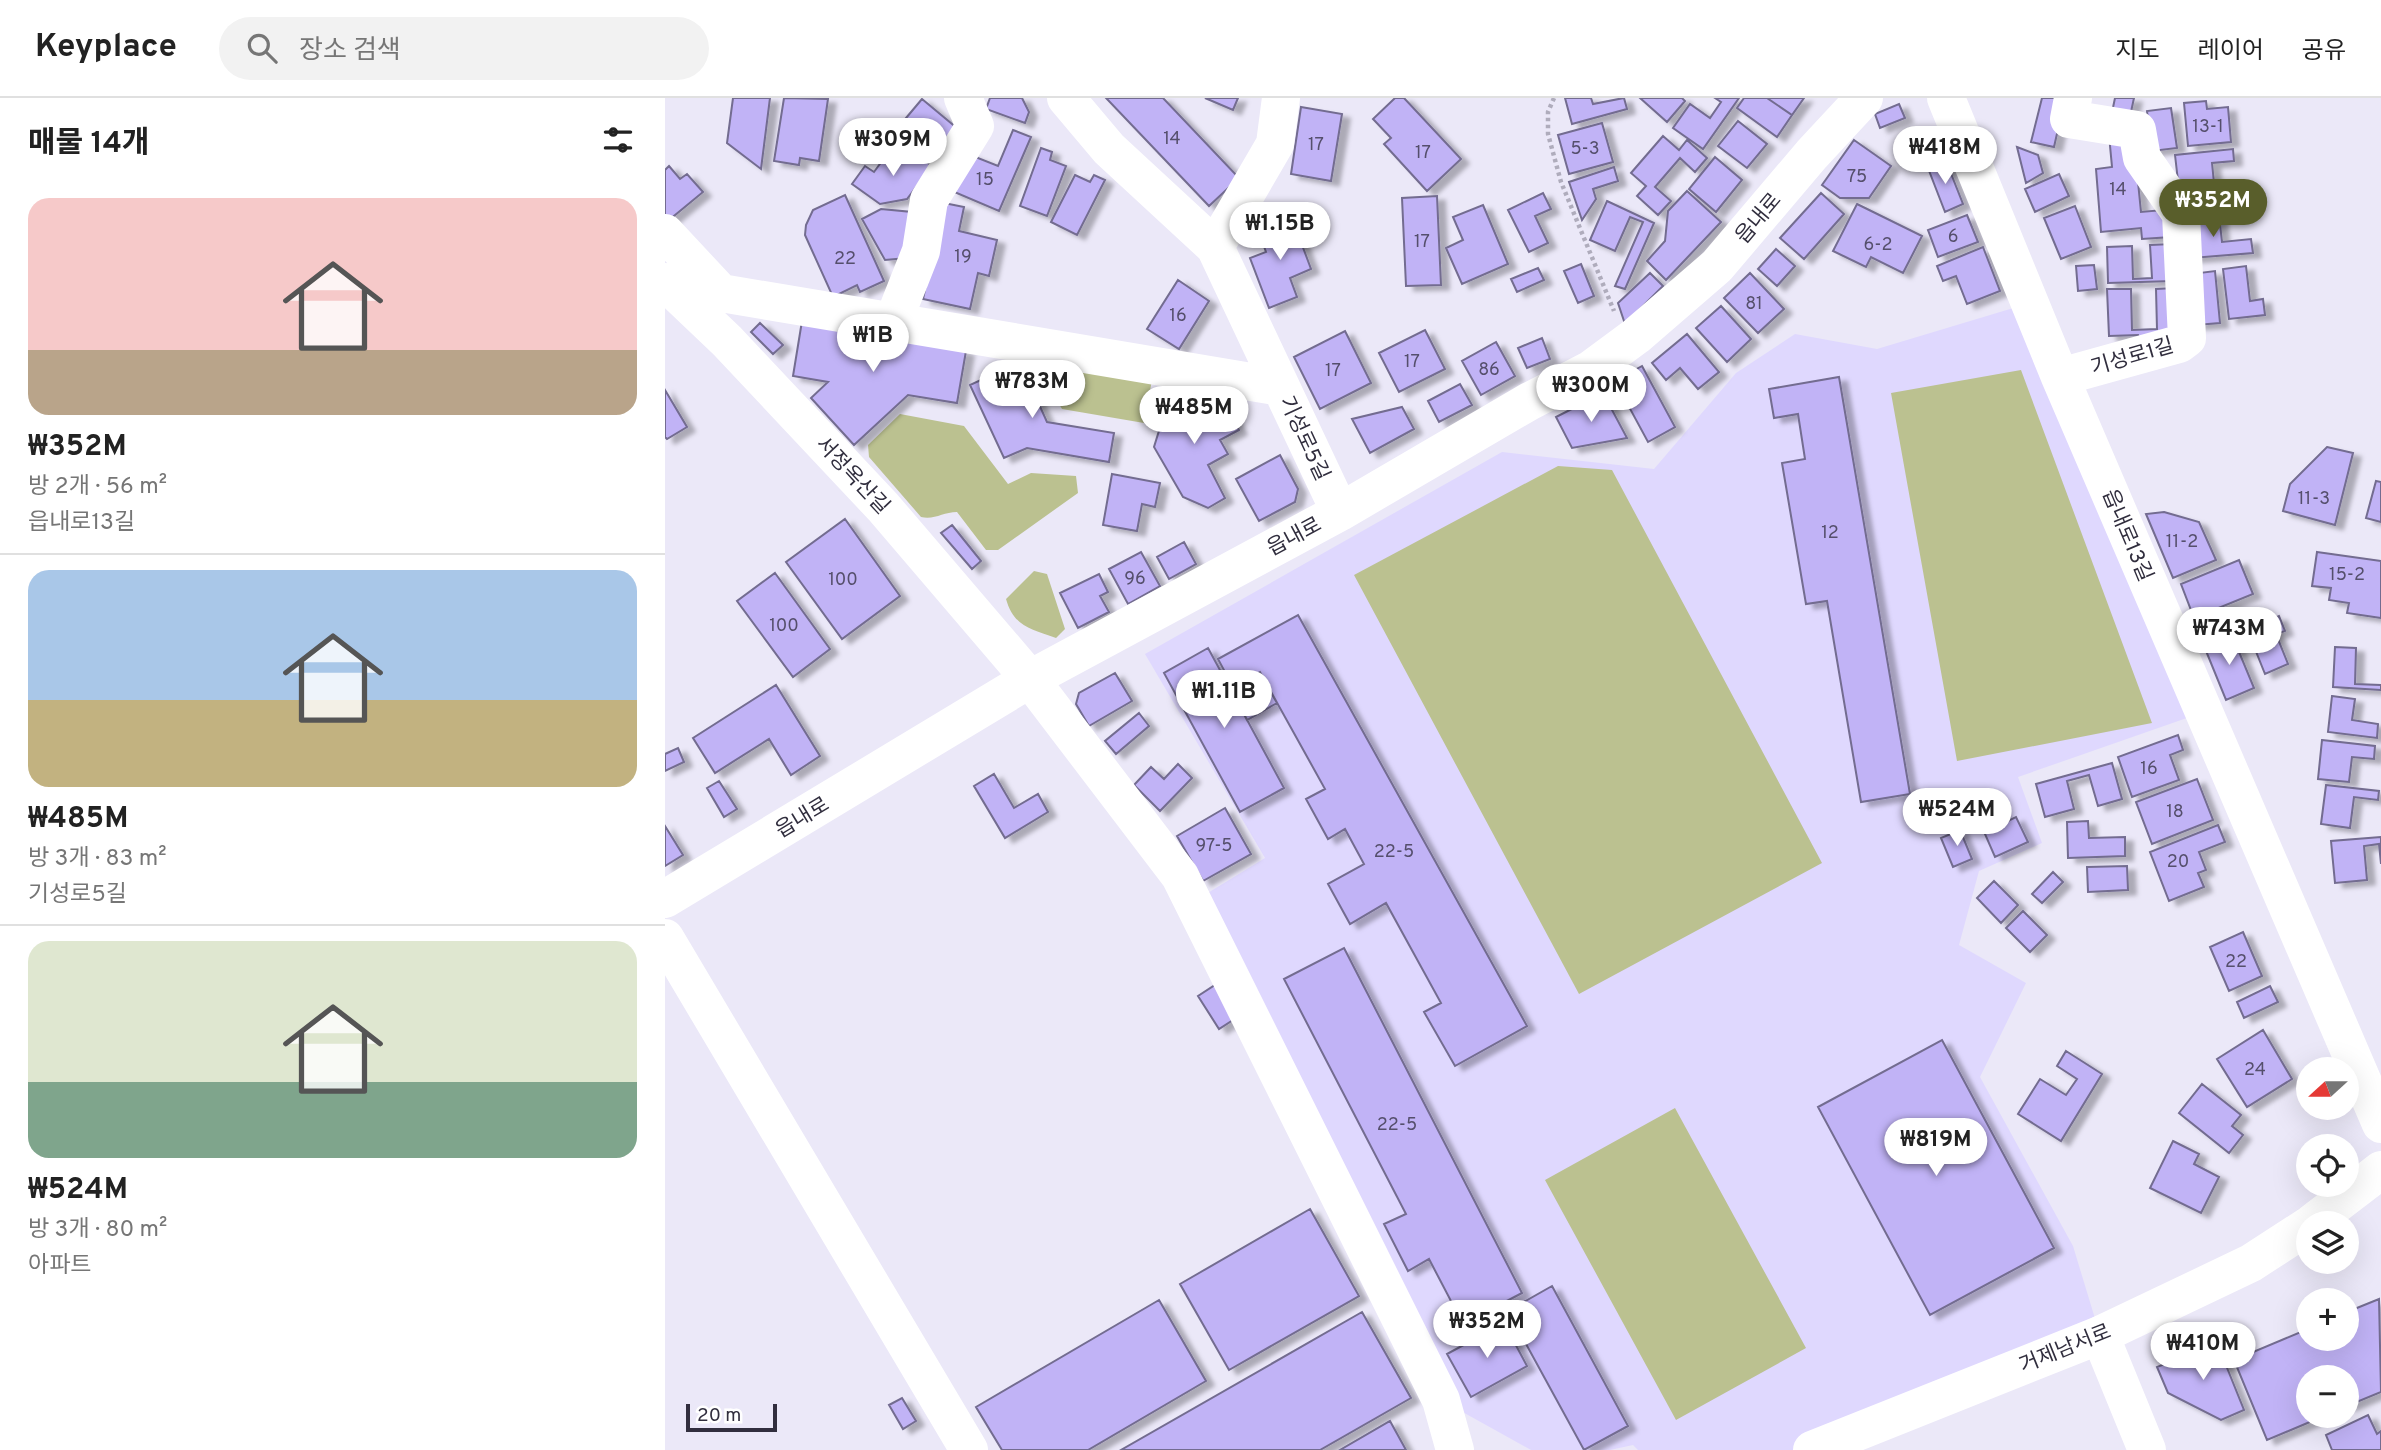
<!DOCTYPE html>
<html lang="ko">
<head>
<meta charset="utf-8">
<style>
  body { margin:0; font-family:Overpass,"Noto Sans KR",sans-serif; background:#f2f2f2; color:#222; height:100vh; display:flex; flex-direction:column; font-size:26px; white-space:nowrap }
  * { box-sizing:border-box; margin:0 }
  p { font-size:23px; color:#767676 }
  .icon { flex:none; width:38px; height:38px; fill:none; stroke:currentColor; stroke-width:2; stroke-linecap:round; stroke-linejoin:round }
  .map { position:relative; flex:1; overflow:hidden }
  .details { display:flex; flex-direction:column; background:#fff; width:665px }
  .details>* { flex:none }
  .needle { width:46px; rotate:249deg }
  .tools { position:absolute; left:1631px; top:959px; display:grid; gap:14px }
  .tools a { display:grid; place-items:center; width:63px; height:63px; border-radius:50%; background:#fff; box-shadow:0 7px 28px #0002; font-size:35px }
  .scale { position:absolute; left:21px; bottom:18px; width:91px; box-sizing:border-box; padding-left:7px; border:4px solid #312e3e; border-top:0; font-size:19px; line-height:24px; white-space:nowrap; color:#312e3e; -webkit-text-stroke:5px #fff; paint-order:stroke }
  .price { position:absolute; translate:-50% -60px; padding:0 16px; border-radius:24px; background:#fff; color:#222; font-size:23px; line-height:46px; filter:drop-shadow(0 2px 4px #0008) }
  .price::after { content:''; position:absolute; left:50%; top:42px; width:21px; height:16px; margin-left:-10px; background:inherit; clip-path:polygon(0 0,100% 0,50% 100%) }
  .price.selected { background:#595e2b; color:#fff }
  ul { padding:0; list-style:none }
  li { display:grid; align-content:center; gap:14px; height:371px; padding:0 28px }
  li+li { border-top:2px solid #e0e0e0 }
  li span { display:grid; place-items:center; height:217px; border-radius:21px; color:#555 }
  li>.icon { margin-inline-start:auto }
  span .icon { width:126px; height:126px; fill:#fffc; stroke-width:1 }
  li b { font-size:30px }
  h2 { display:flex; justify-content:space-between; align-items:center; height:84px; padding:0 28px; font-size:30px }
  header { display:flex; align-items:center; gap:42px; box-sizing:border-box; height:98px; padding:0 35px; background:#fff; border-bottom:2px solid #e0e0e0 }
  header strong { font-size:33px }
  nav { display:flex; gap:38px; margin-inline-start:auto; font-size:24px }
  .search { width:490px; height:63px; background:#f2f2f2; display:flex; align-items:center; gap:18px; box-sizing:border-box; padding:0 24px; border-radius:38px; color:#767676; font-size:26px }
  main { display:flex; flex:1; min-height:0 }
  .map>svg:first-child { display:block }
  .built { fill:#dfd8fe }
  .green { fill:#bbc190 }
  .building { fill:#c1b3f6; stroke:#736c90; stroke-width:2; filter:url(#shadow) }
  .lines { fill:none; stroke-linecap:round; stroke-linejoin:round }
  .path { stroke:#afacbc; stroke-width:4.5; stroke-dasharray:3.5 3.5; stroke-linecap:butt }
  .minor { stroke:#fff; stroke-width:38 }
  .major { stroke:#fff; stroke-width:38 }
  .labels { text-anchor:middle; stroke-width:5; stroke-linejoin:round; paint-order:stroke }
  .number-label { font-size:18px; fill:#554f6c }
  .street-label { font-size:21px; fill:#312e3e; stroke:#fff }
</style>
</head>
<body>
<header>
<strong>Keyplace</strong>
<div class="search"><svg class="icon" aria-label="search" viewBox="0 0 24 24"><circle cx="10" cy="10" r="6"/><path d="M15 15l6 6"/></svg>장소 검색</div>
<nav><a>지도</a><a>레이어</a><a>공유</a></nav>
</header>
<main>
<section class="details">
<h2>매물 14개<svg class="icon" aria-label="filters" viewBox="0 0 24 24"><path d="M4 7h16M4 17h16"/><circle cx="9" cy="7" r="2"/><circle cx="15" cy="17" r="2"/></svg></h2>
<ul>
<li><span style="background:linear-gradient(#f6c9c9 70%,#b9a48a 0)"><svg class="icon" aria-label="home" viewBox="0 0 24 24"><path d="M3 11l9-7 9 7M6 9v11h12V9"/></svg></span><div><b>₩352M</b><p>방 2개 · 56 m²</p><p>읍내로13길</p></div></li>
<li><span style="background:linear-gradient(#a9c7e8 60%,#c2b280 0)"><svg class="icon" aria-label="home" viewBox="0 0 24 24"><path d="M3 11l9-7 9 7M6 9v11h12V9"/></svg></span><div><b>₩485M</b><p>방 3개 · 83 m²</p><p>기성로5길</p></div></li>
<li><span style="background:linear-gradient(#dfe7d0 65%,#7fa58c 0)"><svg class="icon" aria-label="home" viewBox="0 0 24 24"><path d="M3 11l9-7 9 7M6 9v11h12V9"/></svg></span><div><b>₩524M</b><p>방 3개 · 80 m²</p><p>아파트</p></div></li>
</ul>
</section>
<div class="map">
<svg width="1716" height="1352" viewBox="0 0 1716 1352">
  <defs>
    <filter id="shadow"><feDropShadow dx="8" dy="4.5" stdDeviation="2" flood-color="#0004"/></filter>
  </defs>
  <rect width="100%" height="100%" fill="#ebe8f8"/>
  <!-- built -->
  <path class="built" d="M 1365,205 L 1539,614 L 1353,679 L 1377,745 L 1314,773 L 1294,847 L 1361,885 L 1315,979 L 1408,1148 L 1435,1237 L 1147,1352 L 973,1352 L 968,1347 L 945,1352 L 866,1352 L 776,1302 L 528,804 L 600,760 L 480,556 L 837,354 L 989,371 L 1071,275 L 1130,236 L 1212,251 Z"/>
  <!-- green -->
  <path class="green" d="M 369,261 L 487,282 L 479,325 L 397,311 Z
    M 1356,272 L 1487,625 L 1292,663 L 1226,295 Z
    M 235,316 L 299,328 L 343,386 L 366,375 L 411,378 L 413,395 L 333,452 L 321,452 L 292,414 C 278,414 270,422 256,419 L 204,359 L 203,347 Z
    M 893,368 L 947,372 L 1157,765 L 914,896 L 689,477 Z
    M 369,473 L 382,476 L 400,531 L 391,540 C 366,531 349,529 341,501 Z
    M 1010,1010 L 1141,1250 L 1011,1322 L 880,1082 Z"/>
  <!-- building -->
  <path class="building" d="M 68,0 L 105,0 L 96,71 L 62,45 Z
    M 119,0 L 163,1 L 154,63 L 135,60 L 134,67 L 109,63 Z
    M 325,0 L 357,0 L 364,14 L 360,25 L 321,11 Z
    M 441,0 L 498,0 L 574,80 L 544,108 Z
    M 540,0 L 573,0 L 568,12 Z
    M 730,0 L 739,0 L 796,61 L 762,93 L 719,46 L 726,40 L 708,21 Z
    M 900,0 L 926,0 L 928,6 L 959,0 L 962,11 L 907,26 Z
    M 975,0 L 1017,0 L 1020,3 L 1002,24 Z
    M 1050,0 L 1074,0 L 1038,51 L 1008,30 L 1025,6 L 1045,20 L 1056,4 Z
    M 1079,0 L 1102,0 L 1127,17 L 1112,39 L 1072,10 Z
    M 1102,0 L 1139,0 L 1127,17 Z
    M 1377,0 L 1400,0 L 1389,49 L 1366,44 Z
    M 1450,0 L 1469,0 L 1464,23 L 1446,19 Z
    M 257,1 L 293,31 L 272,57 L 236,26 Z
    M 1541,3 L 1542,11 L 1563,9 L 1566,44 L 1523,48 L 1519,5 Z
    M 1234,6 L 1240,20 L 1215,30 L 1210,16 Z
    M 636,9 L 677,16 L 666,83 L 626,76 Z
    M 1506,10 L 1512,50 L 1487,53 L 1482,13 Z
    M 1073,23 L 1102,46 L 1082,70 L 1053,48 Z
    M 937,25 L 948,64 L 904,76 L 893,37 Z
    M 348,32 L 366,39 L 334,113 L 287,93 L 303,56 L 333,68 Z
    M 1269,33 L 1279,57 L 1256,66 L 1246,42 Z
    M 1468,34 L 1476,114 L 1498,112 L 1506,139 L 1477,141 L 1476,130 L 1436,134 L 1431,71 L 1447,69 L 1444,37 Z
    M 998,38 L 1014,52 L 1022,42 L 1042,60 L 1030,74 L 1015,60 L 990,89 L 1006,103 L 993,117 L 972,98 L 981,88 L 966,75 Z
    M 1189,42 L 1226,68 L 1204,100 L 1175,100 L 1157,87 Z
    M 239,48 L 267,68 L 242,101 L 215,106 L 187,86 L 200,68 L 209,74 L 220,59 L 227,64 Z
    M 1352,49 L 1373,57 L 1378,75 L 1361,85 Z
    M 376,50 L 387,54 L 385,62 L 401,68 L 382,118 L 355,108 Z
    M 1568,51 L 1569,63 L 1547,65 L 1551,105 L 1516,109 L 1510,57 Z
    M 1050,59 L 1077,82 L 1051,114 L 1024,91 Z
    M 1281,63 L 1298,106 L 1280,114 L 1263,70 Z
    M 4,68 L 15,81 L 22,76 L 38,94 L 4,122 L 0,117 L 0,72 Z
    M 949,69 L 953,83 L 928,91 L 931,101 L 917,122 L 904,84 Z
    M 1394,76 L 1404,98 L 1370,114 L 1360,91 Z
    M 410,77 L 425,84 L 429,77 L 440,82 L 412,137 L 386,124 Z
    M 1022,93 L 1056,124 L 1001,182 L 982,163 L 1000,143 L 1003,113 Z
    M 878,95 L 886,111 L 870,118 L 883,145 L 864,154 L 843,112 Z
    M 1156,95 L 1179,116 L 1139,161 L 1115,140 Z
    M 180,97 L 219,183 L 195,194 L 192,187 L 168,199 L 140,137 L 141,127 L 148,112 Z
    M 772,98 L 776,187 L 741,188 L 737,100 Z
    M 942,103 L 989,125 L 960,191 L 950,188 L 978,124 L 965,119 L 950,153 L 925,142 Z
    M 279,105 L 299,109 L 294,133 L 332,142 L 324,178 L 313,175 L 305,211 L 258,201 Z
    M 1192,106 L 1257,138 L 1238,175 L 1206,159 L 1201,169 L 1168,153 Z
    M 818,107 L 843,166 L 797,186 L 781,150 L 798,142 L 788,119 Z
    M 1410,108 L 1426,149 L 1396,161 L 1379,120 Z
    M 216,111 L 247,114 L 242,160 L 220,162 L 197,121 Z
    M 1302,117 L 1313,144 L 1273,159 L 1263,132 Z
    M 1554,117 L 1557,144 L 1586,141 L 1588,155 L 1527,160 L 1523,120 Z
    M 627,120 L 646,171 L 625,180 L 632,199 L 604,210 L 585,160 L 601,154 L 593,132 Z
    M 1507,146 L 1508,183 L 1443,185 L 1442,149 L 1467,148 L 1468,181 L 1487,180 L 1485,147 Z
    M 1318,149 L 1335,193 L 1302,206 L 1291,178 L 1278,183 L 1272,168 Z
    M 1111,151 L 1130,168 L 1112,188 L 1093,171 Z
    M 916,166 L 929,198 L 913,205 L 899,173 Z
    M 1429,167 L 1432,191 L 1413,193 L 1411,168 Z
    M 1581,168 L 1585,203 L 1598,201 L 1600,217 L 1564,221 L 1558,171 Z
    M 873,170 L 879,182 L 852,194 L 846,181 Z
    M 1550,173 L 1555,225 L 1531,227 L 1526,176 Z
    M 985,175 L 998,188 L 960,226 L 953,205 Z
    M 1085,175 L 1119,211 L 1093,235 L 1059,200 Z
    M 513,182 L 544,203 L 514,251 L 482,231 Z
    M 1509,190 L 1511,242 L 1474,243 L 1473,237 L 1444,238 L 1442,191 L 1466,191 L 1467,232 L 1492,231 L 1491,191 Z
    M 1056,208 L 1086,241 L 1062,264 L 1031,230 Z
    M 137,223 L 301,253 L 292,305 L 243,297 L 189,347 L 146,300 L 163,284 L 128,278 Z
    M 95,225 L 118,247 L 108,256 L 86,234 Z
    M 760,232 L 780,271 L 734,294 L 714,255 Z
    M 680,233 L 706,285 L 655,311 L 629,259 Z
    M 1022,236 L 1054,274 L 1033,291 L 1015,270 L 1001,282 L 987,265 Z
    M 877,240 L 885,261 L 862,270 L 853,250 Z
    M 831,244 L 850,278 L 816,297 L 797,263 Z
    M 355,264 L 382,324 L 449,335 L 444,364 L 362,350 L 339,360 L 305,287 Z
    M 977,268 L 1010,329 L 983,344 L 950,283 Z
    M 1174,279 L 1245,696 L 1196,704 L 1162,503 L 1141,506 L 1117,365 L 1140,361 L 1133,316 L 1109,320 L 1104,291 Z
    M 795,286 L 807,307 L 774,324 L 763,303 Z
    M 0,292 L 22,329 L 2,341 L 0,339 Z
    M 506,294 L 563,311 L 574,332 L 555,342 L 563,356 L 543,367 L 560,400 L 543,410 L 518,399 L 489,349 Z
    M 938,295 L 962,340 L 907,350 L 891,319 Z
    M 737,309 L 749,331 L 705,355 L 687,321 Z
    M 1662,349 L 1688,355 L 1670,427 L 1618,413 L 1625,386 Z
    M 615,357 L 633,391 L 630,404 L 594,423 L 571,381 Z
    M 447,376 L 495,385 L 490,409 L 477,406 L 472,433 L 438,427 Z
    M 1711,383 L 1716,384 L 1716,424 L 1701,420 Z
    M 1499,414 L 1534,424 L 1551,462 L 1508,480 L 1481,416 Z
    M 180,421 L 235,498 L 177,541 L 121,464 Z
    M 287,427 L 316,463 L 307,471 L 276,435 Z
    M 519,444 L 531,466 L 504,481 L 492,459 Z
    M 476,454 L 495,488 L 463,506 L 444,471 Z
    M 1652,454 L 1716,463 L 1716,520 L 1682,515 L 1684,505 L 1664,502 L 1666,490 L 1647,488 Z
    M 1574,462 L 1588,496 L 1529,520 L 1516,486 Z
    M 110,475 L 165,551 L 128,579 L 72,503 Z
    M 434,476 L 443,494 L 435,498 L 444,514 L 413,530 L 395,495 Z
    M 633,517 L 862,928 L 790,968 L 759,914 L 776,905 L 721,805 L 685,826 L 663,786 L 699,766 L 680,731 L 663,741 L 641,701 L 660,691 L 595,574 L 568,589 L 553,561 Z
    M 1614,518 L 1620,533 L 1611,536 L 1623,566 L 1600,576 L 1582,531 Z
    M 1567,537 L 1589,590 L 1561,602 L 1539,548 Z
    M 1670,549 L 1691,550 L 1690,586 L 1716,587 L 1716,592 L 1668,589 Z
    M 543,550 L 619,690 L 575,714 L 499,575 Z
    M 450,575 L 467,603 L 424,628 L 411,606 L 414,595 Z
    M 601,586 L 612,605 L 582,622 L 572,603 Z
    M 111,587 L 155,658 L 126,677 L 104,641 L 50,675 L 28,640 Z
    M 1667,598 L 1690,601 L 1687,622 L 1713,626 L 1712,640 L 1663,634 Z
    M 474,615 L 484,628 L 451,656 L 440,643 Z
    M 1513,637 L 1518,652 L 1505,657 L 1514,682 L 1467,699 L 1453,659 Z
    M 1657,642 L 1710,648 L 1709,661 L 1687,659 L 1684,684 L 1653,681 Z
    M 13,650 L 19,664 L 0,673 L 0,656 Z
    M 1447,665 L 1457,701 L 1433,708 L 1424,677 L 1402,683 L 1409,711 L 1380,719 L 1371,686 Z
    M 513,666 L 527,680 L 495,713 L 469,687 L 486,669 L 499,681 Z
    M 329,676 L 349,710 L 373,696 L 383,714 L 340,740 L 309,688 Z
    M 1532,681 L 1548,722 L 1487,746 L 1471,704 Z
    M 54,683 L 72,711 L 59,719 L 42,690 Z
    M 1661,687 L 1714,693 L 1713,702 L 1689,699 L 1685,730 L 1656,726 Z
    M 560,710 L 586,756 L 538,783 L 512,738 Z
    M 1334,710 L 1341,724 L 1351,719 L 1363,744 L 1330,759 L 1313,720 Z
    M 1423,723 L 1424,740 L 1460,739 L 1460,758 L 1403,760 L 1402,724 Z
    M 1553,727 L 1560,744 L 1534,754 L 1541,772 L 1533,775 L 1539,789 L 1504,803 L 1485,754 Z
    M 0,728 L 18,757 L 0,768 Z
    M 1295,732 L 1307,761 L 1288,769 L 1276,740 Z
    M 1716,739 L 1716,766 L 1714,746 L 1699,748 L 1702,782 L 1670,785 L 1666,743 Z
    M 1462,768 L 1463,792 L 1423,794 L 1422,769 Z
    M 1388,774 L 1398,784 L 1377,805 L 1367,796 Z
    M 1329,783 L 1353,807 L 1336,825 L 1312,800 Z
    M 1358,813 L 1382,837 L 1365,854 L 1341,830 Z
    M 1578,834 L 1597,878 L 1564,893 L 1545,849 Z
    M 679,850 L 857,1195 L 798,1226 L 764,1161 L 743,1173 L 719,1126 L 741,1116 L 619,881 Z
    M 550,887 L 571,920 L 554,931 L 533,898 Z
    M 1605,888 L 1613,904 L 1579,920 L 1572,904 Z
    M 1598,932 L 1627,981 L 1582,1009 L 1552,961 Z
    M 1277,942 L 1389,1150 L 1265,1217 L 1153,1009 Z
    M 1401,953 L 1437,976 L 1396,1043 L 1353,1016 L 1375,981 L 1401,997 L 1412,981 L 1392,968 Z
    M 1537,986 L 1576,1017 L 1567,1028 L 1578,1037 L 1564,1055 L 1514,1015 Z
    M 1508,1043 L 1534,1056 L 1529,1066 L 1554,1079 L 1536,1115 L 1485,1090 Z
    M 645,1111 L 694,1198 L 564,1272 L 515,1186 Z
    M 887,1188 L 963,1328 L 919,1352 L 843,1213 Z
    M 1714,1201 L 1716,1294 L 1682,1308 L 1682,1279 L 1643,1279 L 1643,1318 L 1659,1318 L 1602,1342 L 1569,1262 L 1643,1231 L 1643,1241 L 1682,1241 L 1682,1214 Z
    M 494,1202 L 541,1283 L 423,1352 L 337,1352 L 311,1309 Z
    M 697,1214 L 746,1300 L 655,1352 L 456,1352 Z
    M 839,1225 L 862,1268 L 806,1299 L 782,1256 Z
    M 1552,1245 L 1579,1312 L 1556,1322 L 1503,1295 L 1492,1269 Z
    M 237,1300 L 251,1323 L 238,1331 L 224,1307 Z
    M 1703,1317 L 1712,1336 L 1716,1333 L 1716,1352 L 1667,1352 L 1661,1337 Z
    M 725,1323 L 741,1352 L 675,1352 Z"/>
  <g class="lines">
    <!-- path -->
    <path class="path" d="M 889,0 L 883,14 L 883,36 L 896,84 L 949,213"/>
    <!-- minor -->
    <path class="minor" d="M 401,0 L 444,51 L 550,149
      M 616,0 L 610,46 L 550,149 L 675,414
      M 1281,0 L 1395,279 L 1716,1026
      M 0,135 L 56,195 L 616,289
      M 0,184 L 62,243 L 218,409 L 365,581 L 515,778 L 776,1302 L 790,1352
      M 228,224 L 256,153 L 264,102 L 310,28 L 298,0
      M 1395,279 L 1514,246 L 1522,240 L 1516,116 L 1477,60 L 1472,32 L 1404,21 L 1408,0
      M 0,801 L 365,581 L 675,414 L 865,303 L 925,272 L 971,238 L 1052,168 L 1147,56 L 1199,0
      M 0,840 L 304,1352
      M 1435,1237 L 1482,1352"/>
    <!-- major -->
    <path class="major" d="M 1647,1125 L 1716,1072
      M 1147,1352 L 1435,1237 L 1586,1165 L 1643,1128"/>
  </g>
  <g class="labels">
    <!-- number labels -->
    <g class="number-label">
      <text x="1543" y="34">13-1</text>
      <text x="507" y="46">14</text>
      <text x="651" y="52">17</text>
      <text x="920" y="56">5-3</text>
      <text x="758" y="60">17</text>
      <text x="1192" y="84">75</text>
      <text x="320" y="87">15</text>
      <text x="1453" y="97">14</text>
      <text x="1288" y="144">6</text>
      <text x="757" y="149">17</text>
      <text x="1213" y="152">6-2</text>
      <text x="298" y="164">19</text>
      <text x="180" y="166">22</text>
      <text x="1089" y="211">81</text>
      <text x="513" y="223">16</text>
      <text x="747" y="269">17</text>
      <text x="824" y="277">86</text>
      <text x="668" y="278">17</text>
      <text x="1649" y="406">11-3</text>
      <text x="1165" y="440">12</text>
      <text x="1517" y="449">11-2</text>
      <text x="1682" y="482">15-2</text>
      <text x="470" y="486">96</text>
      <text x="178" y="487">100</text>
      <text x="119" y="533">100</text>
      <text x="1484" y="676">16</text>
      <text x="1510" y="719">18</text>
      <text x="549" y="753">97-5</text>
      <text x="729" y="759">22-5</text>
      <text x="1513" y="769">20</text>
      <text x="1571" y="869">22</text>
      <text x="1590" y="977">24</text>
      <text x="732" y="1032">22-5</text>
    </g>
    <!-- street labels -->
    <g class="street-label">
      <text transform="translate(1093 120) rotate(-50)" y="7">읍내로</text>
      <text transform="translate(1467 258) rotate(-16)" y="7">기성로1길</text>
      <text transform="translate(640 340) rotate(65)" y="7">기성로5길</text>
      <text transform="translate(188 377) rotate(47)" y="7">서정옥산길</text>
      <text transform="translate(1463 437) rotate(67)" y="7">읍내로13길</text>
      <text transform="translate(629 438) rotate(-28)" y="7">읍내로</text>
      <text transform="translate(137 719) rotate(-31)" y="7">읍내로</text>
      <text transform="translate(1400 1250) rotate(-22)" y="7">거제남서로</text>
    </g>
  </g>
</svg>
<div class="tools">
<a><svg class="needle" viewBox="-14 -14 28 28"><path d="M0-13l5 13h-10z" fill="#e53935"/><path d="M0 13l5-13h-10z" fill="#767676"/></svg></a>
<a><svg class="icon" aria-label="locate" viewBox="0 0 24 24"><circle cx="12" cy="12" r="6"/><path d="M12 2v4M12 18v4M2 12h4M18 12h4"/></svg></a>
<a><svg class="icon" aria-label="layers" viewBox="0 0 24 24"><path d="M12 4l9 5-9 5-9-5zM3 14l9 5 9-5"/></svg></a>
<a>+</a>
<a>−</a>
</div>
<div class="scale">20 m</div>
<b class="price" style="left:228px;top:80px">₩309M</b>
<b class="price" style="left:1280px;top:88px">₩418M</b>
<b class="price selected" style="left:1548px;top:141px">₩352M</b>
<b class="price" style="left:615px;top:164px">₩1.15B</b>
<b class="price" style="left:208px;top:276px">₩1B</b>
<b class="price" style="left:367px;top:322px">₩783M</b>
<b class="price" style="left:926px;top:326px">₩300M</b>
<b class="price" style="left:529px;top:348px">₩485M</b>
<b class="price" style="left:1564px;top:569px">₩743M</b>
<b class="price" style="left:559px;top:632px">₩1.11B</b>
<b class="price" style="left:1292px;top:750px">₩524M</b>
<b class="price" style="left:1271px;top:1080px">₩819M</b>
<b class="price" style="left:822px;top:1262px">₩352M</b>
<b class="price" style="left:1538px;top:1284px">₩410M</b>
</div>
</main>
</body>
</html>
